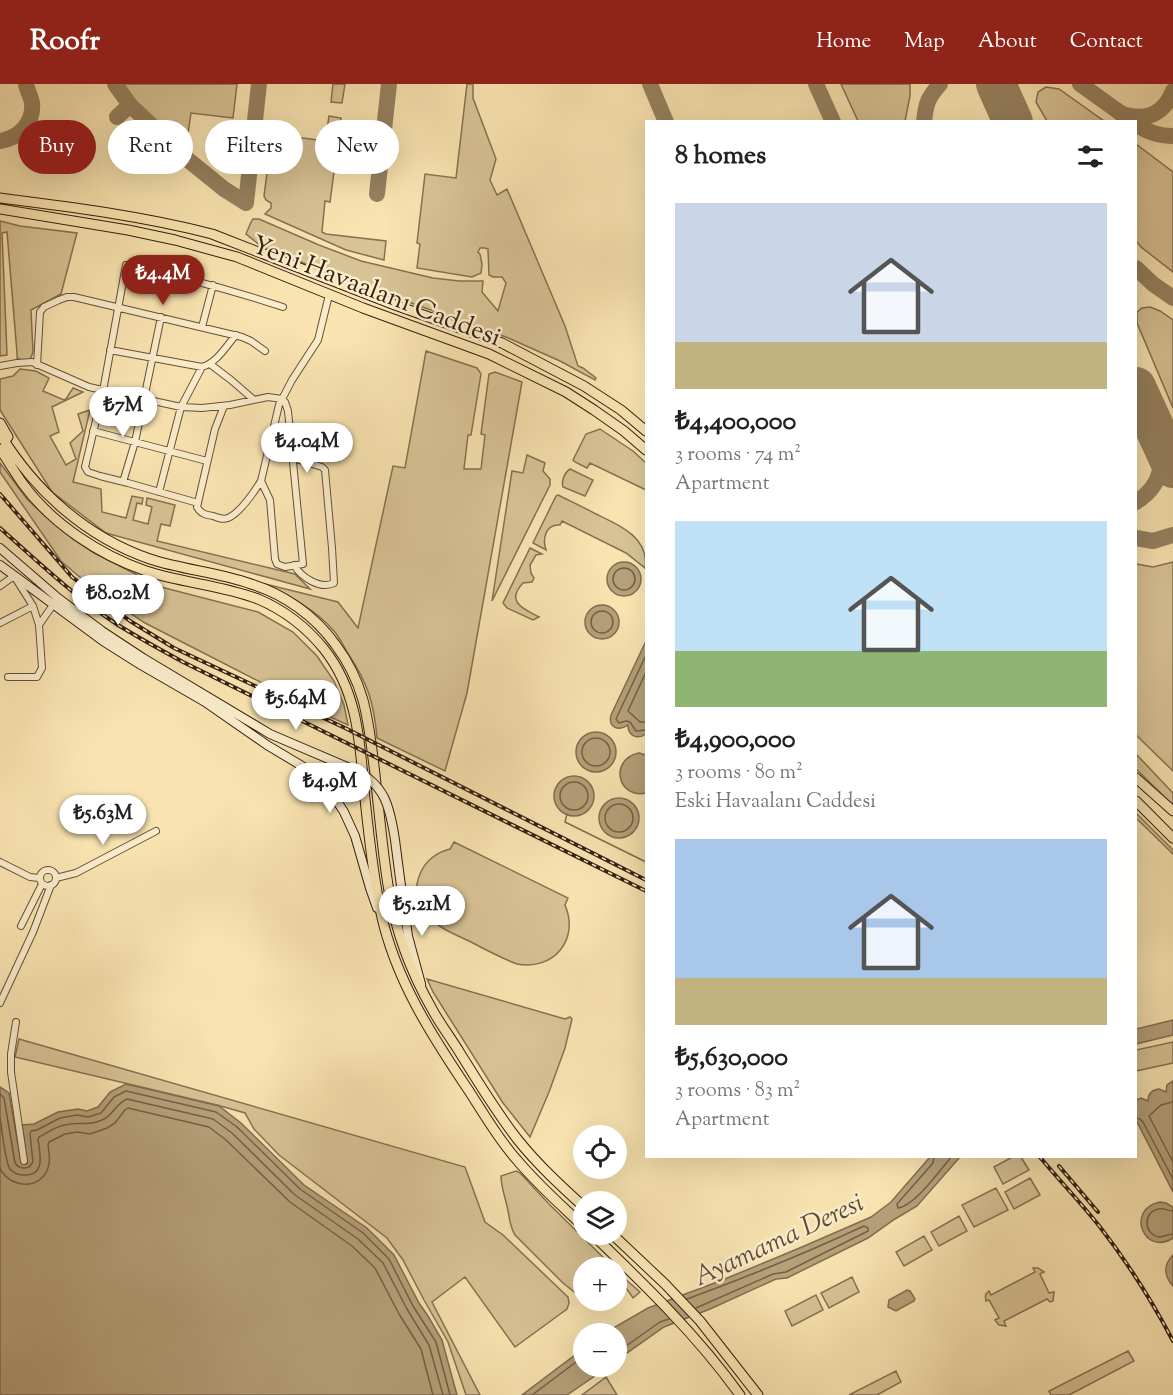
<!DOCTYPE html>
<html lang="en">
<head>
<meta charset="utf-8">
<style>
  body { margin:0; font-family:"Sorts Mill Goudy",serif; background:#f6f6f6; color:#222; height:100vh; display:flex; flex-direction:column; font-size:22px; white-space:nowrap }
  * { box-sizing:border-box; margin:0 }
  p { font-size:20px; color:#767676 }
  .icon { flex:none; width:33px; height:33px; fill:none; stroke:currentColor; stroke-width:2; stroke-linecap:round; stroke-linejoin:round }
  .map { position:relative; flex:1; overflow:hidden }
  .sheet { position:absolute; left:645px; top:36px; width:492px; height:1038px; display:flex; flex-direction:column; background:#fff; border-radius:0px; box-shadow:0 6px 24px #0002 }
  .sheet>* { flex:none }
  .hud { position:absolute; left:18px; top:36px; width:537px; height:54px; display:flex; gap:12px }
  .controls { position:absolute; left:573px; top:1041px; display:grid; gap:12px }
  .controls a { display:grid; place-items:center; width:54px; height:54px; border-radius:50%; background:#fff; box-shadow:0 6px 24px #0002; font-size:30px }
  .price { position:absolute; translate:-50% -51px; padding:0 14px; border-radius:21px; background:#fff; color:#222; font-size:20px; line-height:39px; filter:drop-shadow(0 2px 3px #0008) }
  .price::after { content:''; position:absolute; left:50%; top:36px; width:18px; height:14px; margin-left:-9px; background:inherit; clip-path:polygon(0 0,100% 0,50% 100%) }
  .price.on { background:#8f2418; color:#fff }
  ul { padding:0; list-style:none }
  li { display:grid; align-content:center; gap:12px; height:318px; padding:0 30px }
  li span { display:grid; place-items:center; height:186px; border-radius:0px; color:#555 }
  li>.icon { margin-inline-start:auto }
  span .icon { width:108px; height:108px; fill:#fffc; stroke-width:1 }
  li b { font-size:26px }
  h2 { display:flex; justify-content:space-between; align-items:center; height:72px; padding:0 30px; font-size:26px }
  .pill { padding:0 21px; border-radius:27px; background:#fff; box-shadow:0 6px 24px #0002; font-size:21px; line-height:54px }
  .pill.on { background:#8f2418; color:#fff }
  header { display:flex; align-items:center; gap:36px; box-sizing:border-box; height:84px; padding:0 30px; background:#8f2418; color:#fff }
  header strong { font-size:28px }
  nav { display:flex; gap:33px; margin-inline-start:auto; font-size:21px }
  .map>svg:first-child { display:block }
  .green { fill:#d8c395; stroke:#867152; stroke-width:1.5 }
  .water { fill:#b6a17a; stroke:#826d4f; stroke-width:1.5 }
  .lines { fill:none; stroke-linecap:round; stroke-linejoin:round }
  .shore { stroke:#756044; stroke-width:1.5 }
  .stream { stroke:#826d4f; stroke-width:1.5 }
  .taxiway { stroke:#968260; stroke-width:16 }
  .runway { stroke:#968260; stroke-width:40 }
  .minor-casing { stroke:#655038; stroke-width:8 }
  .secondary-casing { stroke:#341f0f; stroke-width:10 }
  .primary-casing { stroke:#341f0f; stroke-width:11 }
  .trunk-casing { stroke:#341f0f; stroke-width:11 }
  .minor { stroke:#fbedcc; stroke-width:6 }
  .secondary { stroke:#fbedcc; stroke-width:8 }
  .primary { stroke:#f9e4b1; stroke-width:9 }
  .trunk { stroke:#f9e4b1; stroke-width:9 }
  .rail-casing { stroke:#341f0f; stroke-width:4 }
  .rail { stroke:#fbedcc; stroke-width:1.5; stroke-dasharray:4.5; stroke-linecap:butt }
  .secondary-bridge-casing { stroke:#341f0f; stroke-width:10; stroke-linecap:butt }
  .secondary-bridge { stroke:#fbedcc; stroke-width:8 }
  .labels { text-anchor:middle; stroke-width:5; stroke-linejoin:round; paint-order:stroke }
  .street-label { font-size:26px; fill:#341f0f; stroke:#fbedcc }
  .water-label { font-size:27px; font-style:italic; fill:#624c34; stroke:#fbedcc }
</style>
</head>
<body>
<header>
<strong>Roofr</strong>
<nav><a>Home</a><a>Map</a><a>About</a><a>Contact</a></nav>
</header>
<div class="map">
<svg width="1173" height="1311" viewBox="0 0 1173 1311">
  <rect width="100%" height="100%" fill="#f9e4b1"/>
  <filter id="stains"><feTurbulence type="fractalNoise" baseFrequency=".00333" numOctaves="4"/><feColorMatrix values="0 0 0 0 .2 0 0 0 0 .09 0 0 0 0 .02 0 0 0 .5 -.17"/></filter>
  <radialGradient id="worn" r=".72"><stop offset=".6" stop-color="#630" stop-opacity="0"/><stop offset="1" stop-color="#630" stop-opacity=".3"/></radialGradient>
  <!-- green -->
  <path class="green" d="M 122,0 L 237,0 L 233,34 L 191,29 L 185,70 L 142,25 Z
    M 333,0 L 345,0 L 342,19 L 331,18 Z
    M 467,0 L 473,0 L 473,14 L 496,75 L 490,96 L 497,111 L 507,105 L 565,242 L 578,282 L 583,284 L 596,294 L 595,296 L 560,277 L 506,253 L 336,192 L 261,162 L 246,150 L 251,138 L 253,135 L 259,135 L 319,161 L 361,177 L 433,194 L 459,197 L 483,197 L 482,208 L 498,227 L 506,199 L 502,193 L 493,193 L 489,191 L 488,165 L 485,164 L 480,164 L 478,168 L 480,170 L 482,180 L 481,189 L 472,193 L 417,184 L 420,160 L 417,159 L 425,90 L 456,94 Z
    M 841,0 L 910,0 L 910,12 L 905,37 L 858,37 Z
    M 1046,3 L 1059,5 L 1104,37 L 1047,37 L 1036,18 L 1038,8 Z
    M 329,32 L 341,34 L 330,118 L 325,117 L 322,148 L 326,150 L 386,157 L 384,176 L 346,166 L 265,130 L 271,124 L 271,119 L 266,116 L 264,112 L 270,66 L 279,67 L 281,51 L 325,57 Z
    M 1136,60 L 1173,88 L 1173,188 L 1141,163 L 1136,157 Z
    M 0,137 L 20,142 L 77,149 L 61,210 L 31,226 L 33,268 L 30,276 L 24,277 L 17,274 L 17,269 L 7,148 L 2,149 L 7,271 L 0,272 Z
    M 1150,223 L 1160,227 L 1173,236 L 1173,324 L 1137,239 L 1137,228 L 1142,224 Z
    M 426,267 L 477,284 L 481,290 L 471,351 L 468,351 L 464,385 L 481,385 L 485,351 L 481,350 L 489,290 L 495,288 L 522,298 L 467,609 L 445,687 L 377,654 C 374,619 368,600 349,571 C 344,563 340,554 334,547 C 316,526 290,512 265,500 L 338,518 L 358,544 L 393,382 L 405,384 Z
    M 20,285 L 36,287 L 49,294 L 43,307 L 64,316 L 66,315 L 73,304 L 83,308 L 52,323 L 59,348 L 50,352 L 66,381 L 76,375 L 70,359 L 83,347 L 78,330 L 90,326 L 73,398 L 101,405 L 102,428 L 126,434 L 132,412 L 143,414 L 142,420 L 137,419 L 133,436 L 148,440 L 152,423 L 146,421 L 147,414 L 175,421 L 170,442 L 161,440 L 157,457 L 295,490 L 310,505 L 106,449 L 52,408 L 0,326 L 0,295 L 13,292 Z
    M 600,345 L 633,367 L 646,379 L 646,406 L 590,379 L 587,384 L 575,378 L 573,376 L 586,350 Z
    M 527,371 L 545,379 L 543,387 L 550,395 L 550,401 L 492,517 L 512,387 L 523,389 Z
    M 0,379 L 27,415 L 44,431 L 74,456 L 94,469 L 161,503 L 258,528 L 293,548 L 317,572 L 334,597 L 344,621 L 348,641 L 315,626 L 145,539 L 89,501 L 61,477 L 0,388 Z
    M 570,385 L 593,396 L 585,412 L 563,403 C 561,397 565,388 570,385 Z
    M 558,411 C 570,417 583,423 596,430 C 617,440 650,453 645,484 L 626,469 L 562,437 L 560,441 C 546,440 542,454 546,466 L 533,459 L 556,412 Z
    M 530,464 L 542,470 L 536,471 L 530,481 L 531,489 L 534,494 L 532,498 L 523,499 C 505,518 524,525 539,533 L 533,536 L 507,524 L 503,519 Z
    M 1173,478 L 1173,687 L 1136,651 L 1136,480 L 1153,483 Z
    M 1136,670 L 1173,709 L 1173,721 L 1136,685 Z
    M 1136,729 L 1173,766 L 1173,770 L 1136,734 Z
    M 454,758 L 568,814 L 565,821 C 580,856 553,887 517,880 C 501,874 486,866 471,858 C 443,845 404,830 420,790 C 425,777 437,768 450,765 Z
    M 427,895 L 565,935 L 570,933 L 572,935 L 565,964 L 549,1008 L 530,1053 L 503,1019 L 433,908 Z
    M 19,955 L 465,1083 L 485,1138 L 503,1151 L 568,1213 L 569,1219 L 567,1225 L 515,1263 L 465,1193 L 432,1218 L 480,1311 L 466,1311 L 448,1258 L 424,1216 L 403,1176 L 387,1154 L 279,1071 L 254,1045 L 245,1029 L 217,1021 L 15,973 Z
    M 1173,958 L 1173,979 L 1136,987 L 1136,966 Z
    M 1014,1072 L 1021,1073 L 1029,1086 L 1003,1100 L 994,1083 Z
    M 516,1087 L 520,1089 L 549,1120 L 613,1183 L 584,1184 L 583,1215 L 563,1199 L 515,1151 C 510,1143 510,1136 508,1127 C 506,1115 501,1104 501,1092 Z
    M 1030,1094 L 1040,1111 L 1014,1125 L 1005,1108 Z
    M 996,1104 L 1008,1126 L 974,1143 L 962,1121 Z
    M 959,1132 L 967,1147 L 939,1162 L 931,1148 Z
    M 924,1152 L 932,1166 L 904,1182 L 896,1168 Z
    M 1033,1184 L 1038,1184 L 1044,1188 L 1040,1190 L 1049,1209 L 1054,1208 L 1053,1217 L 1050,1218 L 1047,1215 L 1004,1237 L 1006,1242 L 999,1241 L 995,1236 L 999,1234 L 989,1216 L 986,1217 C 985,1212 985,1210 989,1207 L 991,1211 L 1035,1188 Z
    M 616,1187 L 640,1208 L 633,1214 L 624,1201 L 617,1195 Z
    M 852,1193 L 859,1208 L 829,1224 L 821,1209 Z
    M 816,1211 L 823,1226 L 792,1242 L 785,1227 Z
    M 1128,1267 L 1134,1277 L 1069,1311 L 1051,1311 L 1049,1307 Z
    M 896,1287 L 901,1298 L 877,1311 L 849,1311 Z
    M 606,1293 L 617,1311 L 582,1311 Z"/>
  <!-- water -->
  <path class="water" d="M607 495a17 17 0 1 1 34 0a17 17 0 1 1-34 0Z
    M585 538a17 17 0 1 1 34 0a17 17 0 1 1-34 0Z
    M 646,557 L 646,656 L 646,650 C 637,656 628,652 628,641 C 618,648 608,643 611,631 Z
    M576 668a20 20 0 1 1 40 0a20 20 0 1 1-40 0Z
    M 639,669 L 646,671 L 646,709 C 617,715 609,675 639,669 Z
    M554 712a20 20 0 1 1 40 0a20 20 0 1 1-40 0Z
    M599 734a20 20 0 1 1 40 0a20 20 0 1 1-40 0Z
    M 1173,936 L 1173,951 L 1136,960 L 1136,945 Z
    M 1173,997 L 1173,1108 L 1136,1036 L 1136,1016 L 1141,1014 L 1148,1017 C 1148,1011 1151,1006 1159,1005 L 1166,1008 L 1167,1001 Z
    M 126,1000 L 219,1022 L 241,1039 L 304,1101 L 367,1144 L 394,1171 L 419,1219 L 428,1232 L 442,1256 L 457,1311 L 0,1311 L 0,1003 L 9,1009 L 21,1078 L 27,1078 L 22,1041 L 34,1040 L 58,1028 L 78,1025 L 87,1027 L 98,1023 L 110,1008 Z
    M 930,1073 L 960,1073 L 917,1122 L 895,1135 L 868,1154 L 787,1194 L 776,1195 L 710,1225 L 664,1243 L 617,1276 L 616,1250 L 603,1250 L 648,1224 L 720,1197 L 802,1163 L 871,1133 L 891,1118 Z
    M 1160,1118 L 1166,1119 L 1173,1123 L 1173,1154 C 1144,1173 1125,1125 1160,1118 Z
    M 1173,1171 L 1173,1202 C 1164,1192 1163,1181 1173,1171 Z
    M 907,1206 L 910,1207 L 915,1215 L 914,1217 L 896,1227 L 888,1223 L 889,1216 Z
    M 583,1265 L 584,1282 L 608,1283 L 567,1311 L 522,1311 Z"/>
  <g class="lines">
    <!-- shore -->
    <path class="shore" d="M613 495a11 11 0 1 1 22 0a11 11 0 1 1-22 0Z
      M591 538a11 11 0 1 1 22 0a11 11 0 1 1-22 0Z
      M 646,571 L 616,635 L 619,639 L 626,637 L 630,638 L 636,647 L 646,646
      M 646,588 L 628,627 L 640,638 L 646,638
      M582 668a14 14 0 1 1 28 0a14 14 0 1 1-28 0Z
      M560 712a14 14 0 1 1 28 0a14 14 0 1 1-28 0Z
      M605 734a14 14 0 1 1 28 0a14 14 0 1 1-28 0Z
      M 0,1010 L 4,1014 L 15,1079 C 18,1084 24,1085 29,1083 L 33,1078 L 30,1050 L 31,1047 L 37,1046 L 60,1034 L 77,1031 L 88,1033 L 101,1029 L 114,1013 L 126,1007 L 216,1028 L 237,1043 L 300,1105 L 363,1149 L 389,1175 L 413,1222 L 436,1258 L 450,1311
      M 1173,1018 L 1161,1021 L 1149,1032 L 1173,1078
      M 0,1034 C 2,1045 5,1078 10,1085 C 14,1089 18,1091 23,1091 C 46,1093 40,1070 38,1055 L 39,1053 C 47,1049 56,1042 65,1041 C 80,1037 86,1043 102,1036 C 113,1032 115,1020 127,1015 L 213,1035 L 232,1049 L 295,1111 L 358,1155 L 383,1179 L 407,1225 L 429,1261 L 443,1311
      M 1136,1034 L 1140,1035 L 1143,1038 L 1173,1095
      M 934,1072 L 933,1079 L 897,1120 L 898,1124 C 915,1122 940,1086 952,1072
      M 0,1084 C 9,1104 40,1107 48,1084 C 51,1077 49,1068 48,1061 L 49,1058 L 65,1050 L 77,1048 L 90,1050 L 107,1044 L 115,1039 L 125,1026 L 128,1024 L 209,1043 L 226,1056 L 290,1118 L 352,1162 L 375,1184 L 399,1230 L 421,1265 L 433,1311
      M 1173,1127 C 1168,1127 1164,1124 1159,1125 C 1143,1127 1143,1150 1159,1153 C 1164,1153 1168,1150 1173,1150
      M 687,1215 C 747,1193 806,1169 864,1142 L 868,1144 L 868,1147 L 786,1188 L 773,1190 L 696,1224
      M 616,1269 L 660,1238 L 669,1235
      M 532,1311 L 584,1272"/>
    <!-- stream -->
    <path class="stream" d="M 567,730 L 565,738 L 646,778"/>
    <!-- taxiway -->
    <path class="taxiway" d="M 115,0 L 130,21
      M 650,0 L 666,38
      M 816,0 L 833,38
      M 1080,0 L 1129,35
      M 1120,29 C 1144,38 1163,32 1173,7
      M 117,33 L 130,21 L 149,39
      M 924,38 C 926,18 928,14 940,0
      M 1136,40 C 1148,48 1158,52 1173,52
      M 133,52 L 149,39 L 187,75 L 224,105 L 246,119 L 259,0
      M 0,57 C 19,54 34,39 32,19 C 31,13 27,6 26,0
      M 377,110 L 389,0
      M 1136,184 L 1153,200 L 1173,214
      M 1136,418 C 1163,401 1165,378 1157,348
      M 1136,454 L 1153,457 L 1173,451"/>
    <!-- runway -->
    <path class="runway" d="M 996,0 L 1013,38
      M 1136,303 L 1173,384"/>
    <!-- minor casing -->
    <g class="minor-casing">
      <path id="minor" d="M 202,243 L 213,201
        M 110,266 L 202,283 C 217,279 226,262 236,251
        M 210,280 L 231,296 L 253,315
        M 37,281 L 40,228 L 44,223 L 59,216 L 67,213 L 74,213 L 242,253 L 251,257 L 265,267
        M 0,282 L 17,279 L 32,278 L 89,303 L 181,323 L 202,324 L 230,321 L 268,313 L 282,315 L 285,318 L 288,327 L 303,480 L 285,483 L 277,480 L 275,475 L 270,416 L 261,397
        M 224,322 L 215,345 L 197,423 C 201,430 206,431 213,432 C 218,434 223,436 228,434 C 240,429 254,408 261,397 L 279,321 L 292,296 L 318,256 L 329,211
        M 93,347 L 207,377
        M 293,374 L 322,383 L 325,386 L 332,464 L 334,499 C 320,506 301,493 294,481
        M 123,398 L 135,358 L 161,233
        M 159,408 L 181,323 L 202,283
        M 198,419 L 128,399 L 100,392 L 88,388 L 85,383 L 103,307 L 126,181 C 180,192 231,206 283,223
        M 0,502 L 14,492 L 33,522 L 39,541 L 42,584 L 37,593 L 8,593
        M 0,539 L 33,522
        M 39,541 L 53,521
        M 0,778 L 30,793 L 39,794
        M40 794a8 8 0 1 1 16 0a8 8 0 1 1-16 0Z
        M 56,794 L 76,789 L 156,747
        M 21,842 L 42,800
        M 0,919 L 33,848 L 51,801
        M 16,938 L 11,970 L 11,988 L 24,1077"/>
    </g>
    <!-- secondary casing -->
    <g class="secondary-casing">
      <path id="secondary" d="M 0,464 L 58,514 L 102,547 L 143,574 L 270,650 L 352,685
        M 0,481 L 103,557 L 141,581 L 205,618 L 267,661 L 302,682 L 316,693 L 333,711 L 344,728 L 355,752 L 370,804 L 377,824
        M 401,802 L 408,852 L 421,900"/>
    </g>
    <!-- primary casing -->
    <g class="primary-casing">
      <path id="primary" d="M 0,114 C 71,123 143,132 212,150 L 395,221 L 502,259 L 584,302 L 621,326 L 646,347
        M 0,125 L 128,146 L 175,156 L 237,173 L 363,224 L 489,270 L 566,308 L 594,326 L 624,347 L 646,366
        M 1136,694 L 1173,727
        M 1136,717 L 1173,754"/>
    </g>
    <!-- trunk casing -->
    <g class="trunk-casing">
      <path id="trunk" d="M 0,339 L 8,353
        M 0,350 C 35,407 86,453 150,475 C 183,486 218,488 251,500 C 284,510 315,532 335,560 C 365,600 368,634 374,682 C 379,724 382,766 389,807 C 396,848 411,888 432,925 C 440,940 451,954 460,969 C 478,998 496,1028 518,1056 C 538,1081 561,1102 584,1123
        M 0,365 C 8,377 15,389 23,400 C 52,440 100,471 146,487 C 182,499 222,501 258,515 C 284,526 307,544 324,565 C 359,609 360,662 365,715 C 369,753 373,792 381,829 C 395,895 432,952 469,1007 C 484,1030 498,1055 517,1076 C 537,1100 561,1121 584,1143
        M 592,1150 C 645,1201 697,1251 740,1311
        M 612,1150 L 665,1200 L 700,1237 L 758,1311"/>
    </g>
    <!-- minor -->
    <use href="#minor" class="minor"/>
    <!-- secondary -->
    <use href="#secondary" class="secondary"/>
    <!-- primary -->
    <use href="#primary" class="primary"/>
    <!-- trunk -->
    <use href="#trunk" class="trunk"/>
    <!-- rail casing -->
    <g class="rail-casing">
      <path id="rail" d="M 0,410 L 72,493 L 130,537 L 174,564 L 345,644 L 646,796
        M 0,444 C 38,478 75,513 118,541 C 139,554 161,566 183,578 L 646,807
        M 1039,1072 C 1059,1096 1081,1119 1100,1143 C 1128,1179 1152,1217 1173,1257
        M 1059,1082 L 1098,1128"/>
    </g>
    <!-- rail -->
    <use href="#rail" class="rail"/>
    <!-- secondary-bridge casing -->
    <g class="secondary-bridge-casing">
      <path id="secondary-bridge" d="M 352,685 C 385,699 390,723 395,756 C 397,771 399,787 401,802"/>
    </g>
    <!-- secondary-bridge -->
    <use href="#secondary-bridge" class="secondary-bridge"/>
  </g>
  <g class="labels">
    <!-- street labels -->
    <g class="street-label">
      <text transform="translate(377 206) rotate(21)" y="9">Yeni Havaalanı Caddesi</text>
    </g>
    <!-- water labels -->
    <g class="water-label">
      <text transform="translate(778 1155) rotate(-25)" y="9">Ayamama Deresi</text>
    </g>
  </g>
  <rect width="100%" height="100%" filter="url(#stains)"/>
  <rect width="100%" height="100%" fill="url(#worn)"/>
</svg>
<div class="controls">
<a><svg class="icon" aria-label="locate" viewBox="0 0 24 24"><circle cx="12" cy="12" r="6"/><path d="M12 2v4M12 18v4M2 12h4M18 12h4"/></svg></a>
<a><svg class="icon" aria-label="layers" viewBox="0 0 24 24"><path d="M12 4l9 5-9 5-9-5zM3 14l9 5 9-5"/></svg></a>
<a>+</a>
<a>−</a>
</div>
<b class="price on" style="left:163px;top:222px">₺4.4M</b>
<b class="price" style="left:123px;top:354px">₺7M</b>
<b class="price" style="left:307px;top:390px">₺4.04M</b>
<b class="price" style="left:118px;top:542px">₺8.02M</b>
<b class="price" style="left:296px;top:647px">₺5.64M</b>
<b class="price" style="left:330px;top:730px">₺4.9M</b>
<b class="price" style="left:103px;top:762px">₺5.63M</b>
<b class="price" style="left:422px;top:853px">₺5.21M</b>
<div class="hud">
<a class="pill on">Buy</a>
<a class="pill">Rent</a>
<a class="pill">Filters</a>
<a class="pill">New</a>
</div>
<section class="sheet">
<h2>8 homes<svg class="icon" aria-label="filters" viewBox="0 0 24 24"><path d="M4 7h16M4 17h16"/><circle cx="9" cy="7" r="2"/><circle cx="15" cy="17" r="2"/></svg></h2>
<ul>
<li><span style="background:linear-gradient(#c9d6e8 75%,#c2b280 0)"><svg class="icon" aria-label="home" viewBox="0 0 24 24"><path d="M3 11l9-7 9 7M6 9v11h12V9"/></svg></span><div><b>₺4,400,000</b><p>3 rooms · 74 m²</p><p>Apartment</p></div></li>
<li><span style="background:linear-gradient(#bfe0f5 70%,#8fb573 0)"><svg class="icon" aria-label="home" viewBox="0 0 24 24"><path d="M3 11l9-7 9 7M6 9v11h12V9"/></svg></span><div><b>₺4,900,000</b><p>3 rooms · 80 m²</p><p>Eski Havaalanı Caddesi</p></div></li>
<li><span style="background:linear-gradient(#a9c7e8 75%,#c2b280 0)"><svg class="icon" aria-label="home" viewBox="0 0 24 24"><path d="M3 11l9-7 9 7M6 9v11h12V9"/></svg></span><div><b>₺5,630,000</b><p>3 rooms · 83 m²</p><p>Apartment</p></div></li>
</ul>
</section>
</div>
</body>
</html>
